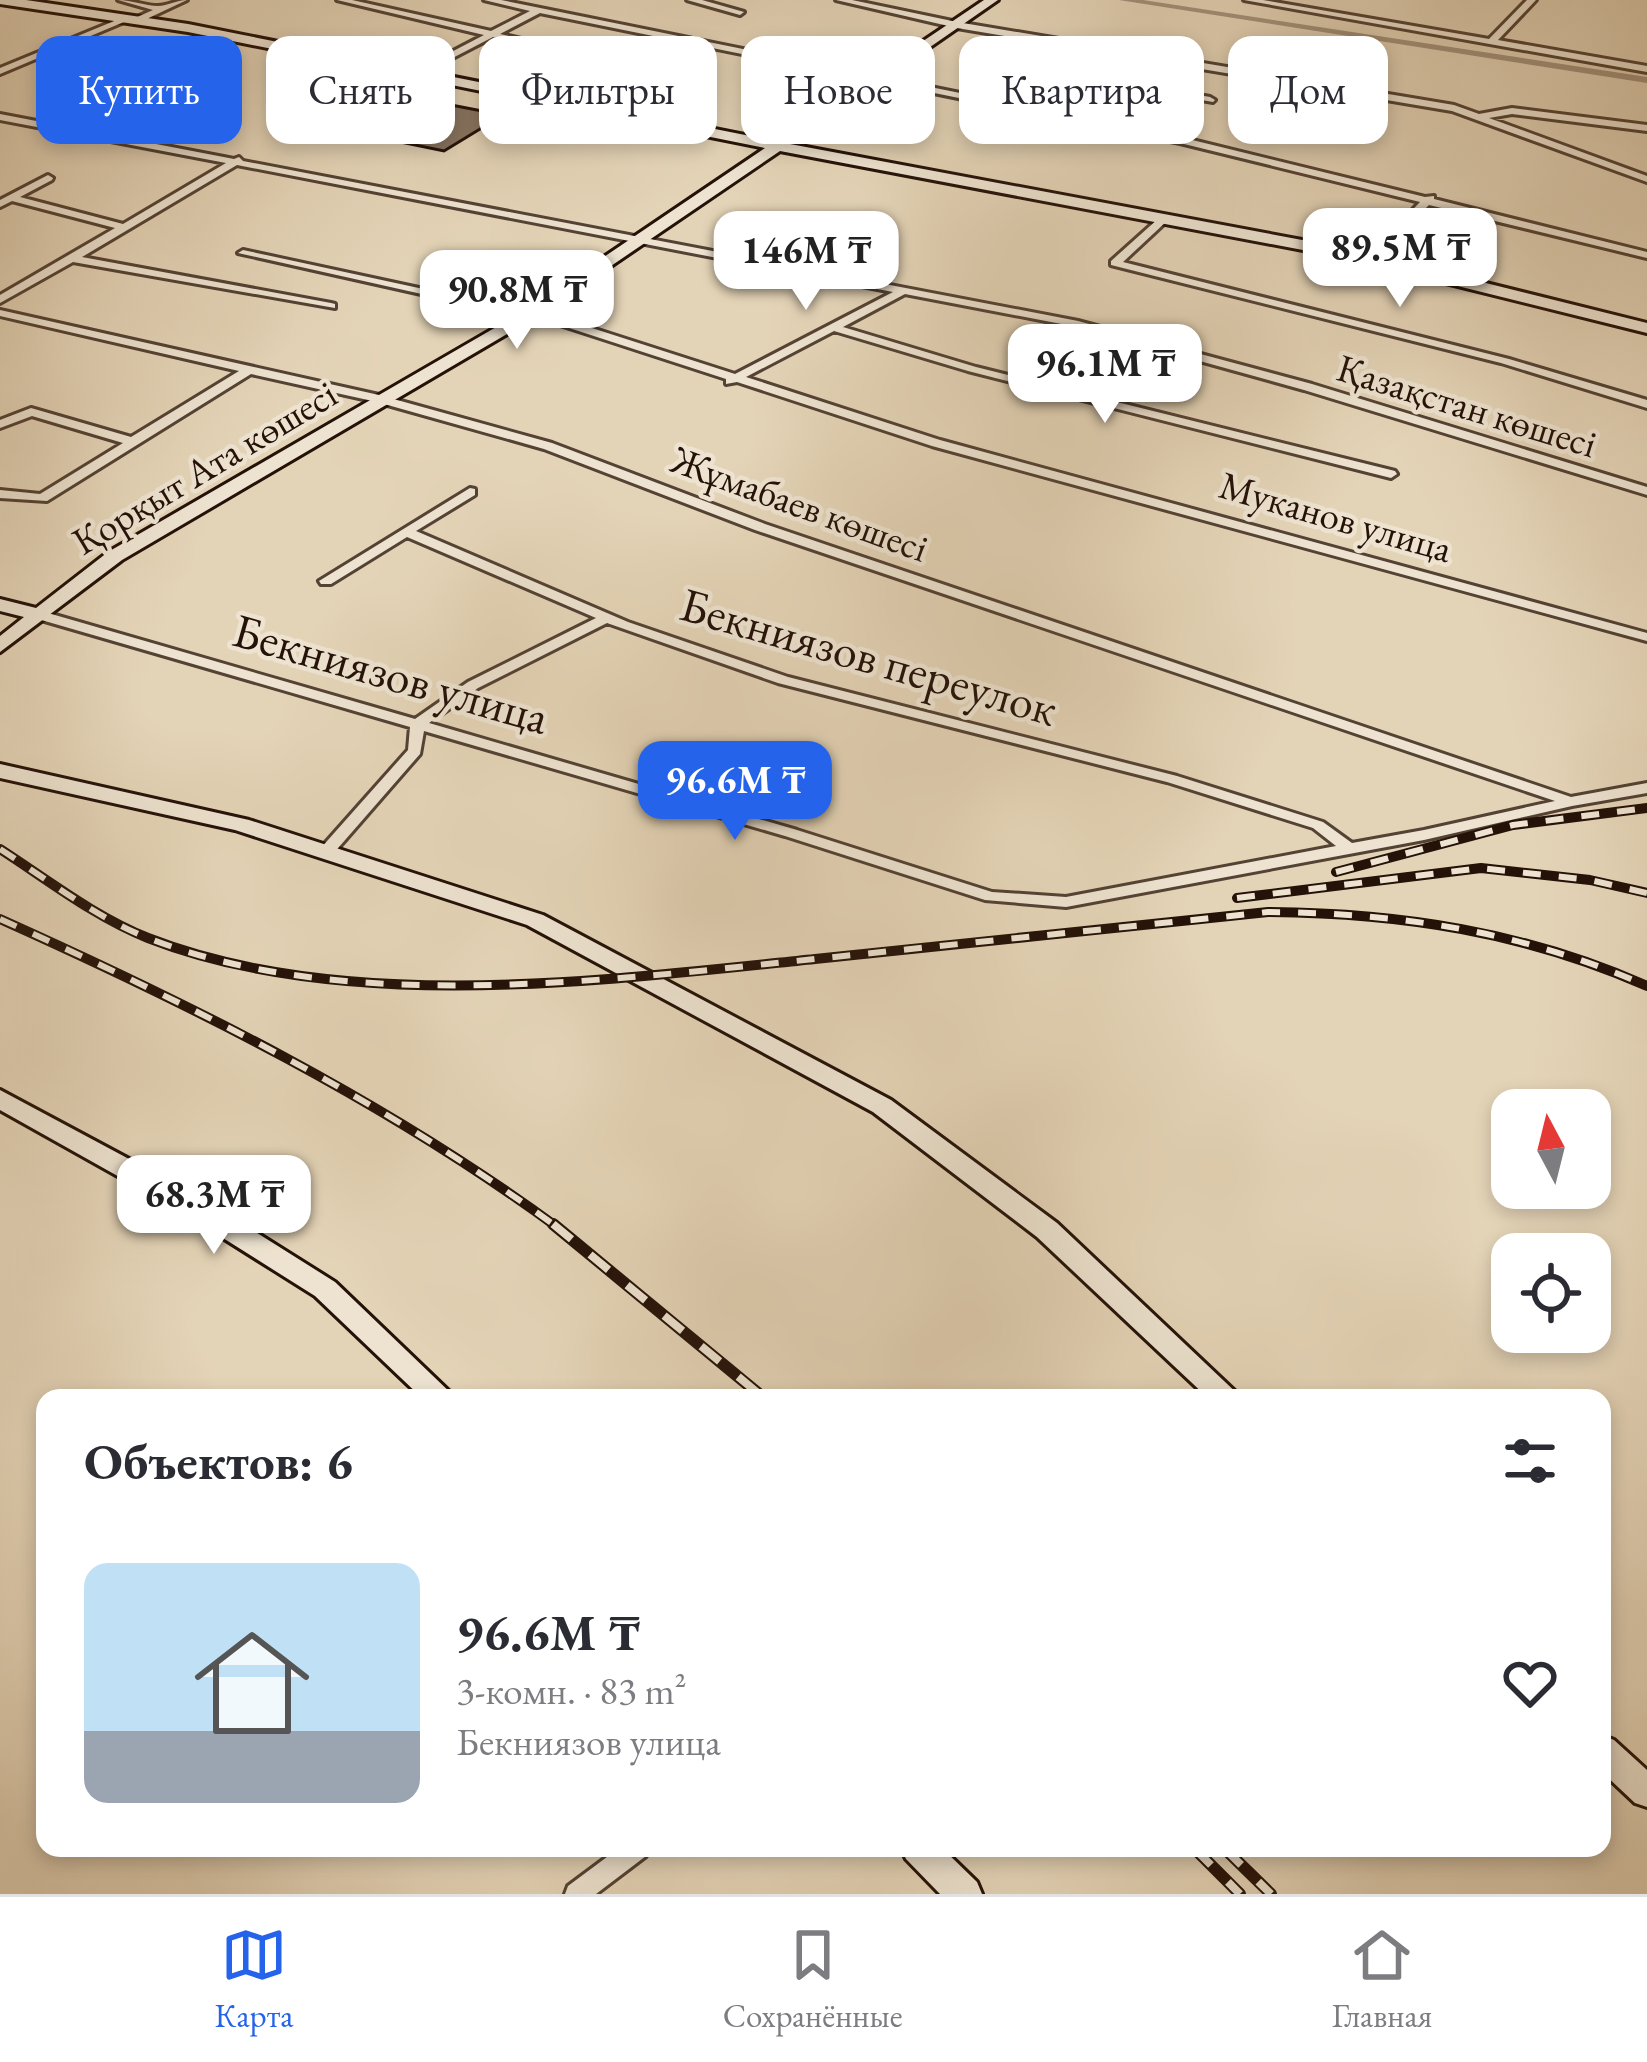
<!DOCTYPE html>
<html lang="ru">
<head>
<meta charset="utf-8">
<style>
  body { margin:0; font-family:"EB Garamond",serif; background:#f7f7f7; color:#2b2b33; height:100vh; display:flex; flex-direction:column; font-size:45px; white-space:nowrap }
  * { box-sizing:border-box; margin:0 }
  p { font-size:39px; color:#7c7c81 }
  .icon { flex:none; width:66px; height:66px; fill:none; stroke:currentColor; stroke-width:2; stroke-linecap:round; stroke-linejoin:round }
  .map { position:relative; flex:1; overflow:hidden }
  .details { position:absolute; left:36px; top:1389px; width:1575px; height:468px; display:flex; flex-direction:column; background:#fff; border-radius:24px; box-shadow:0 6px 18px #0003 }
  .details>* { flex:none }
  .hud { position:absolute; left:36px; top:36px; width:1575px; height:108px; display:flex; gap:24px }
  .needle { width:78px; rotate:353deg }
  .controls { position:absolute; left:1491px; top:1089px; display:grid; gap:24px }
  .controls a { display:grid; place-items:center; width:120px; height:120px; border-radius:24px; background:#fff; box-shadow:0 6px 18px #0003; font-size:60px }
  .price { position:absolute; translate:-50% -102px; padding:0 27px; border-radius:24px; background:#fff; color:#222; font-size:39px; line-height:78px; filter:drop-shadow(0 3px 6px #0008) }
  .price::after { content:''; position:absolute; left:50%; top:72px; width:36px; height:27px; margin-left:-18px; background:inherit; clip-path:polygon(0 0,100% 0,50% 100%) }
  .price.selected { background:#2563eb; color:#fff }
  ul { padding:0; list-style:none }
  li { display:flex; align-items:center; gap:36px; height:300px; padding:0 48px }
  li span { display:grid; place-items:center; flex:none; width:336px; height:240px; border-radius:24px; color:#555 }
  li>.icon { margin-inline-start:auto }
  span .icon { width:144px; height:144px; fill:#fffc; stroke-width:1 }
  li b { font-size:51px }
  h2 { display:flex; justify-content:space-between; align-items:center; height:144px; padding:0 48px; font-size:51px }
  .chip { padding:0 42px; border-radius:24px; background:#fff; box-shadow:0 6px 18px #0003; font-size:42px; line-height:108px }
  .chip.selected { background:#2563eb; color:#fff }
  .tab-bar { display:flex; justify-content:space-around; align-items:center; height:168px; border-top:3px solid #e1e1e2; background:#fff; font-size:33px; color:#7c7c81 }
  .tab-bar a { display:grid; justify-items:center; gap:6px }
  .tab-bar .selected { color:#2563eb }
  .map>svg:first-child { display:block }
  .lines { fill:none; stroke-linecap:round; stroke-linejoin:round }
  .canal { fill:#a3927c; fill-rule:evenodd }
  .building { fill:#887663; stroke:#241108; stroke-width:3 }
  .street-casing { stroke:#544234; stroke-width:6 }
  .secondary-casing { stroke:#241108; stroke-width:6 }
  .street { fill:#ede3d0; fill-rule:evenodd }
  .secondary { fill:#ede3d0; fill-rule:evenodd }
  .rail-far1-casing { stroke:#241108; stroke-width:10 }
  .rail-casing { stroke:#241108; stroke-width:12 }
  .rail-far1 { stroke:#ede3d0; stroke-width:6; stroke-dasharray:18; stroke-linecap:butt }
  .rail { stroke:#ede3d0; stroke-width:8; stroke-dasharray:24; stroke-linecap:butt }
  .labels { text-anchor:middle; stroke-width:9; stroke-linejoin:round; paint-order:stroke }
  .far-street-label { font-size:39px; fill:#241108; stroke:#ede3d0 }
  .street-label { font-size:48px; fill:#241108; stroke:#ede3d0 }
</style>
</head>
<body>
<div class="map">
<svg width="1647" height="1894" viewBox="0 0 1647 1894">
  <rect width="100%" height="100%" fill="#e4d4b7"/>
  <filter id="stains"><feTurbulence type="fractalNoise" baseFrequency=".00167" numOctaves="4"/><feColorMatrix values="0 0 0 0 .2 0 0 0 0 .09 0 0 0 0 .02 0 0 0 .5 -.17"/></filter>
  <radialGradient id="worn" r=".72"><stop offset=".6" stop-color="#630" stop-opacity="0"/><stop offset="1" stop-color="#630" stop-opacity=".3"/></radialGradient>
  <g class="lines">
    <!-- canal -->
    <path class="canal" d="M 1119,0 L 1143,0 L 1647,77 L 1647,83 Z"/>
  </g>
  <!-- building -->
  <path class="building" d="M 446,104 L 503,115 L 444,151 L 386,139 Z"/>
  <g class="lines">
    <!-- street casing -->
    <g class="street-casing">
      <path id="street" d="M 118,0 C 132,0 145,6 158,6 C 168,6 176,0 187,0 L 138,23 L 135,22 L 135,18 L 153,10 Z
        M 337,0 L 352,0 L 491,31 L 530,11 L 484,0 L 501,0 L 960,93 L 1005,60 L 1210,97 L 1215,100 L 1213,102 L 1007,66 L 969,95 L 1180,137 L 1425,197 L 1434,196 L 1434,199 L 1647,252 L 1647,258 L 1429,205 L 1371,262 L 1367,261 L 1367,257 L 1420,202 L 1180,143 L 540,13 L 500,34 L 701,81 L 696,84 L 493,37 L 416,77 L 411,74 L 413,72 L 484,35 Z
        M 687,0 L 702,0 L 744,12 L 740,15 Z
        M 836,0 L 852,0 L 957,22 L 1454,105 L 1479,114 L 1512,108 L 1647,125 L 1647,131 L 1512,114 L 1489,118 L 1647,176 L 1647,182 L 1452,111 L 957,28 Z
        M 1244,0 L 1263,0 L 1489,39 L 1527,0 L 1536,0 L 1498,40 L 1647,66 L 1647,72 Z
        M 124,17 L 131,19 L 0,74 L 0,68 Z
        M 0,114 L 234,159 L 239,157 L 243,161 L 1078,321 L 1312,384 L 1647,487 L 1647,495 L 1304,390 L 1077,327 L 905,294 L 843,327 L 976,367 L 1395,471 L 1397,474 L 1391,478 L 968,371 L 834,331 L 746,377 L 940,440 L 1647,633 L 1647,641 L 932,446 L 737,382 L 726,384 L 726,379 L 560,325 L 238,253 L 243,250 L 567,320 L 735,374 L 893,292 L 237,165 L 82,257 L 331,303 L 335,304 L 335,308 L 73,262 L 0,303 L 0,295 L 115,228 L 12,201 L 0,207 L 0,200 L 48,175 L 53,178 L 52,180 L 20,197 L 123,224 L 226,163 L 0,120 Z
        M 1159,218 L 1168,220 L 1123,262 L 1509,359 L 1647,400 L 1647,408 L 1501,363 L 1111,265 L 1111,261 Z
        M 0,310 L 379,395 L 552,443 L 765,524 L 1571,797 L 1647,783 L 1647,793 L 1572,806 L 1424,840 L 1066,907 L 985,900 L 785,836 L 424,731 L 420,754 L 332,855 L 320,855 L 318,852 L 320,849 L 408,750 L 410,727 L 31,617 L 31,611 L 41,611 L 415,719 L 468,682 L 596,618 L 407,537 L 331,584 L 321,584 L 319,581 L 470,488 L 475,489 L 475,495 L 416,531 L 628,622 L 788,677 L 1177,776 L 1323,822 L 1352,843 L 1424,830 L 1555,801 L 755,530 L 544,449 L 377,402 L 251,374 L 47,501 L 0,498 L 0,490 L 40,494 L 123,443 L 32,416 L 0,428 L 0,420 L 31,408 L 131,437 L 239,371 L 0,316 ZM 607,623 L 778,683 L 1167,782 L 1313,828 L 1336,846 L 1066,897 L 992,892 L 797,830 L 429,723 L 478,688 Z
        M 619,1848 L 650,1848 L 646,1856 L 596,1894 L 565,1894 L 568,1886 Z"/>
    </g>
    <!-- secondary casing -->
    <g class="secondary-casing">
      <path id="secondary" d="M 0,0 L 26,0 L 188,24 L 775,141 L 984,0 L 998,0 L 790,144 L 1345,248 L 1647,323 L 1647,333 L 1345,258 L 780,151 L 536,317 L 122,560 L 0,652 L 0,636 L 24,617 L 0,611 L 0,599 L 36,608 L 108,552 L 524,311 L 765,148 L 188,32 L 0,4 Z
        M 0,764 L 249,820 L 543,915 L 891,1100 L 1057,1223 L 1242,1398 L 1208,1398 L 1037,1237 L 873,1112 L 527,925 L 235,830 L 0,778 Z
        M 0,1090 L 200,1197 L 335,1282 L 456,1398 L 422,1398 L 315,1296 L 180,1211 L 0,1110 Z
        M 1602,1735 L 1614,1740 L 1647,1770 L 1647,1807 L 1635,1803 L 1602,1772 Z
        M 901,1848 L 942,1848 L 977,1882 L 982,1894 L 940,1894 L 906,1859 Z"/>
    </g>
    <!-- street -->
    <use href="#street" class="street"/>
    <!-- secondary -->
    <use href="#secondary" class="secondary"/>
    <!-- rail-far1 casing -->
    <g class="rail-far1-casing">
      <path id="rail-far1" d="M 0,849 C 48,880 95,917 148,938 C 345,1015 609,980 815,959 C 966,943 1117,928 1268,912 C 1401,913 1525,932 1647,986
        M 1336,872 L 1513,825 L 1647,808
        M 1237,898 L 1481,868 L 1590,880 L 1647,893
        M 0,919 C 194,1006 385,1101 557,1227"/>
    </g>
    <!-- rail casing -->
    <g class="rail-casing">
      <path id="rail" d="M 553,1224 L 764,1398
        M 1194,1848 L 1240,1894
        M 1224,1848 L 1271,1894"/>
    </g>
    <!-- rail-far1 -->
    <use href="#rail-far1" class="rail-far1"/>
    <!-- rail -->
    <use href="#rail" class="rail"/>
  </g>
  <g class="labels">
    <!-- far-street labels -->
    <g class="far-street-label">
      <text transform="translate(1467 405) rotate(17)" y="14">Қазақстан көшесі</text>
      <text transform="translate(204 467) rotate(-31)" y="14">Қорқыт Ата көшесі</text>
      <text transform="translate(800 503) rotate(20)" y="14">Жұмабаев көшесі</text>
      <text transform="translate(1336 516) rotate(16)" y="14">Муканов улица</text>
    </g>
    <!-- street labels -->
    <g class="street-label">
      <text transform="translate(869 656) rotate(16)" y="17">Бекниязов переулок</text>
      <text transform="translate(391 673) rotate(16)" y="17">Бекниязов улица</text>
    </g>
  </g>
  <rect width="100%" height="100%" filter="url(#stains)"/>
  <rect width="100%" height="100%" fill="url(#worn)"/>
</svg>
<div class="controls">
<a><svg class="needle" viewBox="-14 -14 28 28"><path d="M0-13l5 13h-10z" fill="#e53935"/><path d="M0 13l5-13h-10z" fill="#7c7c81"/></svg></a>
<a><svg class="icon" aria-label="locate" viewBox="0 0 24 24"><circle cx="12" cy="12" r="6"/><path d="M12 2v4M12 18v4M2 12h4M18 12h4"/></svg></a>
</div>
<b class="price" style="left:1400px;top:310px">89.5M ₸</b>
<b class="price" style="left:806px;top:313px">146M ₸</b>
<b class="price" style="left:517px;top:352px">90.8M ₸</b>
<b class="price" style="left:1105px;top:426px">96.1M ₸</b>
<b class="price selected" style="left:735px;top:843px">96.6M ₸</b>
<b class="price" style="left:214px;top:1257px">68.3M ₸</b>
<div class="hud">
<a class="chip selected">Купить</a>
<a class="chip">Снять</a>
<a class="chip">Фильтры</a>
<a class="chip">Новое</a>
<a class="chip">Квартира</a>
<a class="chip">Дом</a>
</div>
<section class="details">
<h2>Объектов: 6<svg class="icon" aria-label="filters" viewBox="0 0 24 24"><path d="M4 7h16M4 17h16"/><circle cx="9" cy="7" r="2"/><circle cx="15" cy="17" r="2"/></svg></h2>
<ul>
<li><span style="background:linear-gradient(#bfe0f5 70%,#9aa5b1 0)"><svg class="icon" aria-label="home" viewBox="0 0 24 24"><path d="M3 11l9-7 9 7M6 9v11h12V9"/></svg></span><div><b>96.6M ₸</b><p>3-комн. · 83 m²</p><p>Бекниязов улица</p></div><svg class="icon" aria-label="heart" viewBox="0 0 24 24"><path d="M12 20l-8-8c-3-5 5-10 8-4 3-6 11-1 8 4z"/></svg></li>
</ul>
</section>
</div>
<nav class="tab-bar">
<a class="selected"><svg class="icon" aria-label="map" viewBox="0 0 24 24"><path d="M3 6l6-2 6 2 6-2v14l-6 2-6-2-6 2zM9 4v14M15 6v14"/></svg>Карта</a>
<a><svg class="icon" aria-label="saved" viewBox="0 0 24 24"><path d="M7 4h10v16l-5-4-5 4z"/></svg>Сохранённые</a>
<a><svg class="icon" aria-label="home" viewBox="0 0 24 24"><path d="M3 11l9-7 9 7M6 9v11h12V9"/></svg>Главная</a>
</nav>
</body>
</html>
